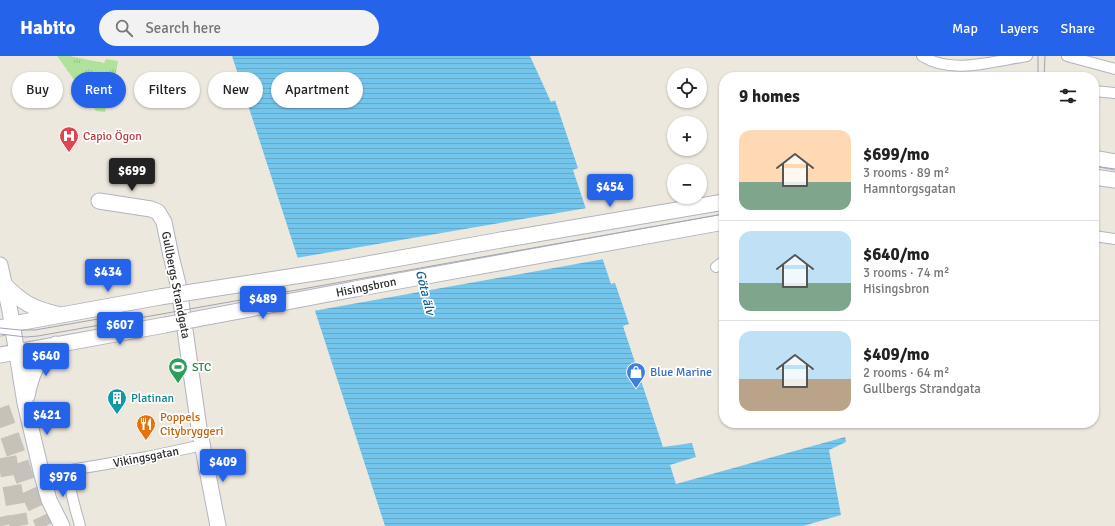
<!DOCTYPE html>
<html lang="en">
<head>
<meta charset="utf-8">
<style>
  body { margin:0; font-family:Signika,sans-serif; background:#f2f2f2; color:#222; height:100vh; display:flex; flex-direction:column; font-size:15px; white-space:nowrap }
  * { box-sizing:border-box; margin:0 }
  p { font-size:13px; color:#767676 }
  .icon { flex:none; width:22px; height:22px; fill:none; stroke:currentColor; stroke-width:2; stroke-linecap:round; stroke-linejoin:round }
  .map { position:relative; flex:1; overflow:hidden }
  .panel { position:absolute; left:719px; top:16px; width:380px; height:356px; display:flex; flex-direction:column; background:#fff; border-radius:16px; box-shadow:0 1px 3px #0004 }
  .panel>* { flex:none }
  .top-card { position:absolute; left:12px; top:16px; width:380px; height:36px; display:flex; gap:8px }
  .tools { position:absolute; left:667px; top:12px; display:grid; gap:8px }
  .tools a { display:grid; place-items:center; width:40px; height:40px; border-radius:50%; background:#fff; box-shadow:0 1px 3px #0004; font-size:20px }
  .price { position:absolute; translate:-50% -34px; padding:0 9px; border-radius:4px; background:#2563eb; color:#fff; font-size:13px; line-height:26px; filter:drop-shadow(0 1px 2px #0008) }
  .price::after { content:''; position:absolute; left:50%; top:24px; width:12px; height:9px; margin-left:-6px; background:inherit; clip-path:polygon(0 0,100% 0,50% 100%) }
  .price.selected { background:#222; color:#fff }
  ul { padding:0; list-style:none }
  li { display:flex; align-items:center; gap:12px; height:100px; padding:0 20px }
  li+li { border-top:1px solid #e0e0e0 }
  li span { display:grid; place-items:center; flex:none; width:112px; height:80px; border-radius:12px; color:#555 }
  li>.icon { margin-inline-start:auto }
  span .icon { width:48px; height:48px; fill:#fffc; stroke-width:1 }
  li b { font-size:17px }
  h2 { display:flex; justify-content:space-between; align-items:center; height:48px; padding:0 20px; font-size:17px }
  .tag { padding:0 14px; border-radius:18px; background:#fff; box-shadow:0 1px 3px #0004; font-size:14px; line-height:36px }
  .tag.selected { background:#2563eb; color:#fff }
  header { display:flex; align-items:center; gap:24px; box-sizing:border-box; height:56px; padding:0 20px; background:#2563eb; color:#fff }
  header strong { font-size:19px }
  nav { display:flex; gap:22px; margin-inline-start:auto; font-size:14px }
  .search { width:280px; height:36px; background:#f2f2f2; display:flex; align-items:center; gap:10px; box-sizing:border-box; padding:0 14px; border-radius:22px; color:#767676; font-size:15px }
  .map>svg:first-child { display:block }
  .park { fill:url(#park-tufts) }
  .water { fill:url(#water-rules) }
  .pier { fill:#ede8de }
  .lines { fill:none; stroke-linecap:round; stroke-linejoin:round }
  .highway-tunnel { stroke:#c6c2ba; stroke-width:19; stroke-dasharray:19 10; stroke-linecap:butt }
  .street-casing { stroke:#b2b4bf; stroke-width:12 }
  .secondary-casing { stroke:#b2b4bf; stroke-width:17 }
  .street { stroke:#fff; stroke-width:10 }
  .secondary { stroke:#fff; stroke-width:15 }
  .tram { stroke:#a1a3b5; stroke-width:1 }
  .secondary-bridge-casing { stroke:#b2b4bf; stroke-width:17; stroke-linecap:butt }
  .secondary-bridge { stroke:#fff; stroke-width:15 }
  .labels { text-anchor:middle; stroke-width:3.5; stroke-linejoin:round; paint-order:stroke }
  .health-label { font-size:12px; fill:#be3a42; stroke:#fff; text-anchor:start }
  .street-label { font-size:12px; fill:#2c2c2c; stroke:#fff }
  .leisure-label { font-size:12px; fill:#27864d; stroke:#fff; text-anchor:start }
  .shop-label { font-size:12px; fill:#366cbe; stroke:#fff; text-anchor:start }
  .culture-label { font-size:12px; fill:#0d838f; stroke:#fff; text-anchor:start }
  .food-label { font-size:12px; fill:#c56008; stroke:#fff; text-anchor:start }
  .water-label { font-size:13px; font-style:italic; fill:#11639b; stroke:#fff }
</style>
</head>
<body>
<header>
<strong>Habito</strong>
<div class="search"><svg class="icon" aria-label="search" viewBox="0 0 24 24"><circle cx="10" cy="10" r="6"/><path d="M15 15l6 6"/></svg>Search here</div>
<nav><a>Map</a><a>Layers</a><a>Share</a></nav>
</header>
<div class="map">
<svg width="1115" height="470" viewBox="0 0 1115 470">
  <defs>
    <pattern id="park-tufts" width="24" height="20" patternUnits="userSpaceOnUse"><rect width="24" height="20" fill="#b0e29c"/><path d="M3 7l-1-3M5 7V3M7 7l1-3M15 17l-1-3M17 17v-4M19 17l1-3" fill="none" stroke="#98c287"/></pattern>
    <pattern id="water-rules" width="6" height="5" patternUnits="userSpaceOnUse"><rect width="6" height="5" fill="#74c5ec"/><path d="M0 2.5h6" fill="none" stroke="#65a9cb"/></pattern>
  </defs>
  <rect width="100%" height="100%" fill="#ede8de"/>
  <!-- park -->
  <path class="park" d="M 57,0 L 70,0 L 104,7 L 106,3 L 118,5 L 116,17 L 112,17 L 105,56 L 96,55 L 94,52 L 98,48 L 97,41 L 92,37 L 85,39 Z"/>
  <!-- water -->
  <path class="water" d="M 232,0 L 540,0 L 578,112 L 573,114 L 611,228 L 615,227 L 629,268 L 623,270 L 663,391 L 692,387 L 696,401 L 670,409 L 676,428 L 845,381 L 846,386 L 829,394 L 841,459 L 803,470 L 385,470 Z"/>
  <!-- pier -->
  <path class="pier" d="M 530,0 L 542,0 L 558,43 L 551,46 Z
    M 587,152 L 604,203 L 313,255 L 296,202 Z"/>
  <g class="lines">
    <!-- highway-tunnel -->
    <path class="highway-tunnel" d="M 0,352 L 27,429 L 46,470
      M 7,401 L 19,470
      M 0,461 L 2,470"/>
    <!-- street casing -->
    <g class="street-casing">
      <path id="street" d="M 922,0 C 952,19 994,5 1027,0
        M 1067,0 L 1115,13
        M 1094,35 L 1115,37
        M 1094,180 L 1115,183
        M 716,211 L 724,205
        M 68,414 C 69,434 75,451 80,470
        M 42,419 L 147,401 L 203,389"/>
    </g>
    <!-- secondary casing -->
    <g class="secondary-casing">
      <path id="secondary" d="M 1094,102 L 1115,106
        M 1094,121 L 1115,124
        M 99,145 L 151,153 L 158,156 L 164,166 L 171,200 L 179,232 L 199,372 L 218,470
        M 501,184 L 724,146
        M 0,209 L 10,255 L 25,347 L 42,419 L 49,444 L 62,470
        M 4,228 C 21,246 33,253 57,258
        M 355,233 L 724,166
        M 0,272 L 23,266 L 160,241
        M 0,299 L 165,269
        M 27,340 C 32,315 37,306 56,288"/>
    </g>
    <!-- street -->
    <use href="#street" class="street"/>
    <!-- secondary -->
    <use href="#secondary" class="secondary"/>
    <!-- tram -->
    <path class="tram" d="M 1038,21 L 1038,0
      M 1044,21 L 1045,0
      M 1094,110 L 1115,113
      M 0,272 L 20,274 L 35,274 L 127,258
      M 0,278 L 26,281 L 38,280 L 724,158"/>
    <!-- secondary-bridge casing -->
    <g class="secondary-bridge-casing">
      <path id="secondary-bridge" d="M 160,241 L 334,214 L 501,184
        M 165,269 L 355,233"/>
    </g>
    <!-- secondary-bridge -->
    <use href="#secondary-bridge" class="secondary-bridge"/>
  </g>
  <!-- icons -->
  <defs>
    <g id="hospital-pin" transform="scale(1)"><path d="M0 17L-7.5 6A9.5 9.5 0 1 1 7.5 6Z" fill="#e0444e" stroke="#fff"/><path d="M-5-5h3v3.5h4V-5h3V5h-3V1.5h-4V5h-3Z" fill="#fff"/></g>
    <g id="stadium-pin" transform="scale(1)"><path d="M0 17L-7.5 6A9.5 9.5 0 1 1 7.5 6Z" fill="#2e9e5b" stroke="#fff"/><path d="M0-5a6.5 5 0 1 0 0 10a6.5 5 0 1 0 0-10ZM-3.5-1.8h7v3.6h-7Z" fill="#fff"/></g>
    <g id="shop-pin" transform="scale(1)"><path d="M0 17L-7.5 6A9.5 9.5 0 1 1 7.5 6Z" fill="#3f7fe0" stroke="#fff"/><path d="M-5-2.5h2.3a2.7 3.5 0 0 1 5.4 0H5L5.5 6h-11ZM-1.5-2.5h3a1.5 2.3 0 0 0-3 0Z" fill="#fff"/></g>
    <g id="building-pin" transform="scale(1)"><path d="M0 17L-7.5 6A9.5 9.5 0 1 1 7.5 6Z" fill="#0f9aa8" stroke="#fff"/><path d="M-4-6H4V6H1V3H-1V6H-4ZM-2.5-4.3h1.7v1.8h-1.7ZM.8-4.3h1.7v1.8H.8ZM-2.5-1h1.7V.8h-1.7ZM.8-1h1.7V.8H.8Z" fill="#fff"/></g>
    <g id="restaurant-pin" transform="scale(1)"><path d="M0 17L-7.5 6A9.5 9.5 0 1 1 7.5 6Z" fill="#e8710a" stroke="#fff"/><path d="M-5-6h1v4h1v-4h1v4h1v-4h1v5L-1.5 .5V6h-2V.5L-5-1ZM5-6V6H3V1.5H1.5Q1.5-4 5-6Z" fill="#fff"/></g>
  </defs>
  <g fill-rule="evenodd">
    <use href="#hospital-pin" x="69" y="80"/>
    <use href="#stadium-pin" x="178" y="311"/>
    <use href="#shop-pin" x="636" y="316"/>
    <use href="#building-pin" x="117" y="342"/>
    <use href="#restaurant-pin" x="146" y="368"/>
  </g>
  <g class="labels">
    <!-- health labels -->
    <g class="health-label">
      <text x="83" y="84">Capio Ögon</text>
    </g>
    <!-- street labels -->
    <g class="street-label">
      <text transform="translate(176 229) rotate(79)" y="4">Gullbergs Strandgata</text>
      <text transform="translate(366 231) rotate(-11)" y="4">Hisingsbron</text>
      <text transform="translate(146 401) rotate(-11)" y="4">Vikingsgatan</text>
    </g>
    <!-- leisure labels -->
    <g class="leisure-label">
      <text x="192" y="315">STC</text>
    </g>
    <!-- shop labels -->
    <g class="shop-label">
      <text x="650" y="320">Blue Marine</text>
    </g>
    <!-- culture labels -->
    <g class="culture-label">
      <text x="131" y="346">Platinan</text>
    </g>
    <!-- food labels -->
    <g class="food-label">
      <text x="160" y="365">Poppels<tspan x="160" dy="14">Citybryggeri</tspan></text>
    </g>
    <!-- water labels -->
    <g class="water-label">
      <text transform="translate(426 236) rotate(76)" y="5">Göta älv</text>
    </g>
  </g>
</svg>
<div class="tools">
<a><svg class="icon" aria-label="locate" viewBox="0 0 24 24"><circle cx="12" cy="12" r="6"/><path d="M12 2v4M12 18v4M2 12h4M18 12h4"/></svg></a>
<a>+</a>
<a>−</a>
</div>
<b class="price selected" style="left:132px;top:136px">$699</b>
<b class="price" style="left:610px;top:152px">$454</b>
<b class="price" style="left:108px;top:237px">$434</b>
<b class="price" style="left:263px;top:264px">$489</b>
<b class="price" style="left:120px;top:290px">$607</b>
<b class="price" style="left:46px;top:321px">$640</b>
<b class="price" style="left:47px;top:380px">$421</b>
<b class="price" style="left:223px;top:427px">$409</b>
<b class="price" style="left:63px;top:442px">$976</b>
<div class="top-card">
<a class="tag">Buy</a>
<a class="tag selected">Rent</a>
<a class="tag">Filters</a>
<a class="tag">New</a>
<a class="tag">Apartment</a>
</div>
<section class="panel">
<h2>9 homes<svg class="icon" aria-label="filters" viewBox="0 0 24 24"><path d="M4 7h16M4 17h16"/><circle cx="9" cy="7" r="2"/><circle cx="15" cy="17" r="2"/></svg></h2>
<ul>
<li><span style="background:linear-gradient(#ffd9b3 65%,#7fa58c 0)"><svg class="icon" aria-label="home" viewBox="0 0 24 24"><path d="M3 11l9-7 9 7M6 9v11h12V9"/></svg></span><div><b>$699/mo</b><p>3 rooms · 89 m²</p><p>Hamntorgsgatan</p></div></li>
<li><span style="background:linear-gradient(#bfe0f5 65%,#7fa58c 0)"><svg class="icon" aria-label="home" viewBox="0 0 24 24"><path d="M3 11l9-7 9 7M6 9v11h12V9"/></svg></span><div><b>$640/mo</b><p>3 rooms · 74 m²</p><p>Hisingsbron</p></div></li>
<li><span style="background:linear-gradient(#bfe0f5 60%,#b9a48a 0)"><svg class="icon" aria-label="home" viewBox="0 0 24 24"><path d="M3 11l9-7 9 7M6 9v11h12V9"/></svg></span><div><b>$409/mo</b><p>2 rooms · 64 m²</p><p>Gullbergs Strandgata</p></div></li>
</ul>
</section>
</div>
</body>
</html>
